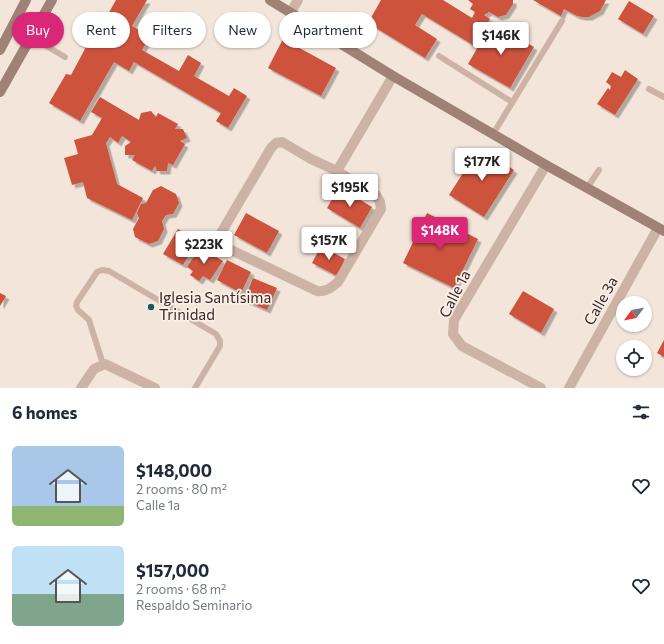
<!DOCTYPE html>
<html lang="en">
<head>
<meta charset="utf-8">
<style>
  body { margin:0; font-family:Commissioner,sans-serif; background:#f2f2f3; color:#1f2937; height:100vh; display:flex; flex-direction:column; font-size:15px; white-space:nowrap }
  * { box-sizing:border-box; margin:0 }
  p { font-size:13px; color:#747a83 }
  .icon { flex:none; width:22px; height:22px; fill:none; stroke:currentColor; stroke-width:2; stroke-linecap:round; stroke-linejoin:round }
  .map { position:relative; height:388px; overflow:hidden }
  .drawer { display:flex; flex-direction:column; background:#fff; flex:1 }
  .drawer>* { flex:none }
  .banner { position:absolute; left:12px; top:12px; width:400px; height:36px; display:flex; gap:8px }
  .needle { width:26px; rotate:238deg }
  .tools { position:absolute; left:616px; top:296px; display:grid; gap:8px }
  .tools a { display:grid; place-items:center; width:36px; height:36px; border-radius:50%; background:#fff; box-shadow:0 1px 3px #0004; font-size:20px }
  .price { position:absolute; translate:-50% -34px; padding:0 9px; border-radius:4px; background:#fff; color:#222; font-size:13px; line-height:26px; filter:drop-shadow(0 1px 2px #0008) }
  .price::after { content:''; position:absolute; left:50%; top:24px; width:12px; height:9px; margin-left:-6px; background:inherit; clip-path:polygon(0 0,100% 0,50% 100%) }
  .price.active { background:#db2777; color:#fff }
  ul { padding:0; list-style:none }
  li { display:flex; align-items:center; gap:12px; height:100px; padding:0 12px }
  li span { display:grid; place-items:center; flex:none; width:112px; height:80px; border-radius:6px; color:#555 }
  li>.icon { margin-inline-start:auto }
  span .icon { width:48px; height:48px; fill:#fffc; stroke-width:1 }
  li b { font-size:17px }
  h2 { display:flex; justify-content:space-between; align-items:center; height:48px; padding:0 12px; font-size:17px }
  .tag { padding:0 14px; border-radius:18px; background:#fff; box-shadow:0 1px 3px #0004; font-size:14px; line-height:36px }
  .tag.active { background:#db2777; color:#fff }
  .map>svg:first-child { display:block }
  .building { fill:#ce523d; filter:url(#shadow) }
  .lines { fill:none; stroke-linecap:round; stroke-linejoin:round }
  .lane { stroke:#ccb3a5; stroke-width:6 }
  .street { stroke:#ccb3a5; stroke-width:10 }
  .secondary { stroke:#a08176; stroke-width:10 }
  .tree { fill:#979779 }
  .poi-dot { fill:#1a5c59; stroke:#fbefe7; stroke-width:1.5 }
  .labels { text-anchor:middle; stroke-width:3.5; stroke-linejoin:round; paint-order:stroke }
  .street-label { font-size:15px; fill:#372a27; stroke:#fbefe7 }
  .poi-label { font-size:15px; fill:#372a27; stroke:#fbefe7; text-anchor:start }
</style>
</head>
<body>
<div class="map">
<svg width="664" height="388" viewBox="0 0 664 388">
  <defs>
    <filter id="shadow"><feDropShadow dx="3.5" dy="3.5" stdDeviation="0" flood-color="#0004"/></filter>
  </defs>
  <rect width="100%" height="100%" fill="#f3e5da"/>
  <!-- building -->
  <path class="building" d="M 116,0 L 147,0 L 132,26 L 150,36 L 142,50 L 179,71 L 188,55 L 201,63 L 194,76 L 229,96 L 234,88 L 247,96 L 228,128 L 216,121 L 221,113 L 134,62 L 129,71 L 114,62 L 80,121 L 49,103 L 66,74 L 71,75 L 86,47 L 77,42 L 92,16 L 103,23 Z
    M 381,0 L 443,0 L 472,18 L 475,12 L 470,9 L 473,4 L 468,0 L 513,0 L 513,4 L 506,15 L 498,17 L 489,12 L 484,15 L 490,19 L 473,45 L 422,14 L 415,25 L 437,39 L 425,58 L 368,23 Z
    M 533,0 L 606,0 L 600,11 L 589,17 L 583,17 L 577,16 L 564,9 L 561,16 Z
    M 629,1 L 654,16 L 643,34 L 618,19 Z
    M 492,23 L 534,47 L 510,88 L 468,64 Z
    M 283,39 L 336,68 L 321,96 L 268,68 Z
    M 625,70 L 638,79 L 615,115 L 597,104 L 608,88 L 610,90 L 611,86 L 606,82 L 612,72 L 621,77 Z
    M 100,97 L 139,120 L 141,113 L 151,111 L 156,117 L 158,113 L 178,124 L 175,129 L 183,129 L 187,138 L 180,141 L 185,144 L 173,165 L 168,163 L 167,171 L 157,171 L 155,166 L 152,171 L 132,160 L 135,155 L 125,155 L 125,146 L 131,142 L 122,136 L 118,143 L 110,137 L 106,143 L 117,184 L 143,198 L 132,220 L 87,198 L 83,182 L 72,185 L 64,158 L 78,154 L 74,140 L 92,135 L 102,118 L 91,112 Z
    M 479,148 L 514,170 L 484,217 L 449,195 Z
    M 161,186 L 176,194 L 179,203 L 173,214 L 166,215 L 162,221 L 164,229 L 158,241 L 149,244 L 135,237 L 133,229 L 139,218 L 137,213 L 141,204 L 146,203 L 153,190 Z
    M 339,187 L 372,207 L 360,228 L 327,208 Z
    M 246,213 L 279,231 L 267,253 L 234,235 Z
    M 427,213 L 478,239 L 454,288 L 403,263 Z
    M 178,229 L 198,241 L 183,265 L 163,254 Z
    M 321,246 L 345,259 L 337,276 L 312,263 Z
    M 200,247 L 223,261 L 210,280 L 203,276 L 199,281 L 190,275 L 193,271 L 187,267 Z
    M 227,260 L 251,272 L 241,293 L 217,280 Z
    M 253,278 L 277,288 L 267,310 L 244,300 Z
    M 523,291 L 554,309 L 541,333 L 509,314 Z
    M 0,293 L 6,296 L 0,306 Z
    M 664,340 L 664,357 L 657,353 Z"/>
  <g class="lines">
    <!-- lane -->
    <path class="lane" d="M 31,37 L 65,57
      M 439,56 L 512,102
      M 649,89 L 664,97
      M 493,134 L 562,21
      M 587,188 L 599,170
      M 103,364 L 89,320 L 78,310 L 76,306 L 77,302 L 97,272 L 102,270 L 109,271 L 216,334 L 220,341 L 220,346 L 195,388"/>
    <!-- street -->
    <path class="street" d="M 291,12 L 298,0
      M 282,142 L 311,159 L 337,171 L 376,195 L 380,202 L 381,209 L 338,282 C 331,288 326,292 317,291 L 227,248 L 222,241 L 221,233 L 271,148 L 276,143 Z
      M 337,171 L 393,76
      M 81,388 L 94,369 L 105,364 L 155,388
      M 541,388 L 462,346 L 453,334 L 454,320 L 546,165
      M 569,388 L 658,228"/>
    <!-- secondary -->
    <path class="secondary" d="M 270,0 L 393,76 L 546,165 L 664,231
      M 0,50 L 26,0
      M 0,92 L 52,0"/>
  </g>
  <!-- trees -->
  <circle class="tree" cx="180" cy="27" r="4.5"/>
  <!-- markers -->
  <circle class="poi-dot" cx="151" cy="307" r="4"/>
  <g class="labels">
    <!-- street labels -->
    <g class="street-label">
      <text transform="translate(455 294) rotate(-63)" y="5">Calle 1a</text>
      <text transform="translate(601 301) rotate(-61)" y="5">Calle 3a</text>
    </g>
    <!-- poi labels -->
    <g class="poi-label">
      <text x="159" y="303">Iglesia Santísima<tspan x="159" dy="17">Trinidad</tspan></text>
    </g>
  </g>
</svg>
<div class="tools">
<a><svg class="needle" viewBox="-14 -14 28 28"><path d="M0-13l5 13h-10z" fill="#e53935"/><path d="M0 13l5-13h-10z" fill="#747a83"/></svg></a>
<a><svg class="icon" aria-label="locate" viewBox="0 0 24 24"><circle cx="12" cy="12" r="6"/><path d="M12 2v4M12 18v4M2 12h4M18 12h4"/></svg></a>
</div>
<b class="price" style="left:501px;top:56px">$146K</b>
<b class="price" style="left:482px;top:182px">$177K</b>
<b class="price" style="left:350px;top:208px">$195K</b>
<b class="price active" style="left:440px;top:251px">$148K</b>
<b class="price" style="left:329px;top:261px">$157K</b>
<b class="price" style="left:204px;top:265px">$223K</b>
<div class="banner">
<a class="tag active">Buy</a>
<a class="tag">Rent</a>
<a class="tag">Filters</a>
<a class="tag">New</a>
<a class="tag">Apartment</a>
</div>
</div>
<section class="drawer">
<h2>6 homes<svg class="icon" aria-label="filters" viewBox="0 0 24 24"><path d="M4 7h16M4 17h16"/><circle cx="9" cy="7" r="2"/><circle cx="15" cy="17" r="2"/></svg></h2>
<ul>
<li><span style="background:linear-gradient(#a9c7e8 75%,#8fb573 0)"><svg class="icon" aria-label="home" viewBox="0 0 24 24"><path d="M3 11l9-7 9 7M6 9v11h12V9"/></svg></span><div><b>$148,000</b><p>2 rooms · 80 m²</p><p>Calle 1a</p></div><svg class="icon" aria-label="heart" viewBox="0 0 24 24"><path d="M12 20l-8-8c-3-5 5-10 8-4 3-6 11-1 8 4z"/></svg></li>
<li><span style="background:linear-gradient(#bfe0f5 60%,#7fa58c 0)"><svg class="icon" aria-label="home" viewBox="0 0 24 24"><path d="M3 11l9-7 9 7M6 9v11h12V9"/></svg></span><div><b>$157,000</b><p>2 rooms · 68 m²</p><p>Respaldo Seminario</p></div><svg class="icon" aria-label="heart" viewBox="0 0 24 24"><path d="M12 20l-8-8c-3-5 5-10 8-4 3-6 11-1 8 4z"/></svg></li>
</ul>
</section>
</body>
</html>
